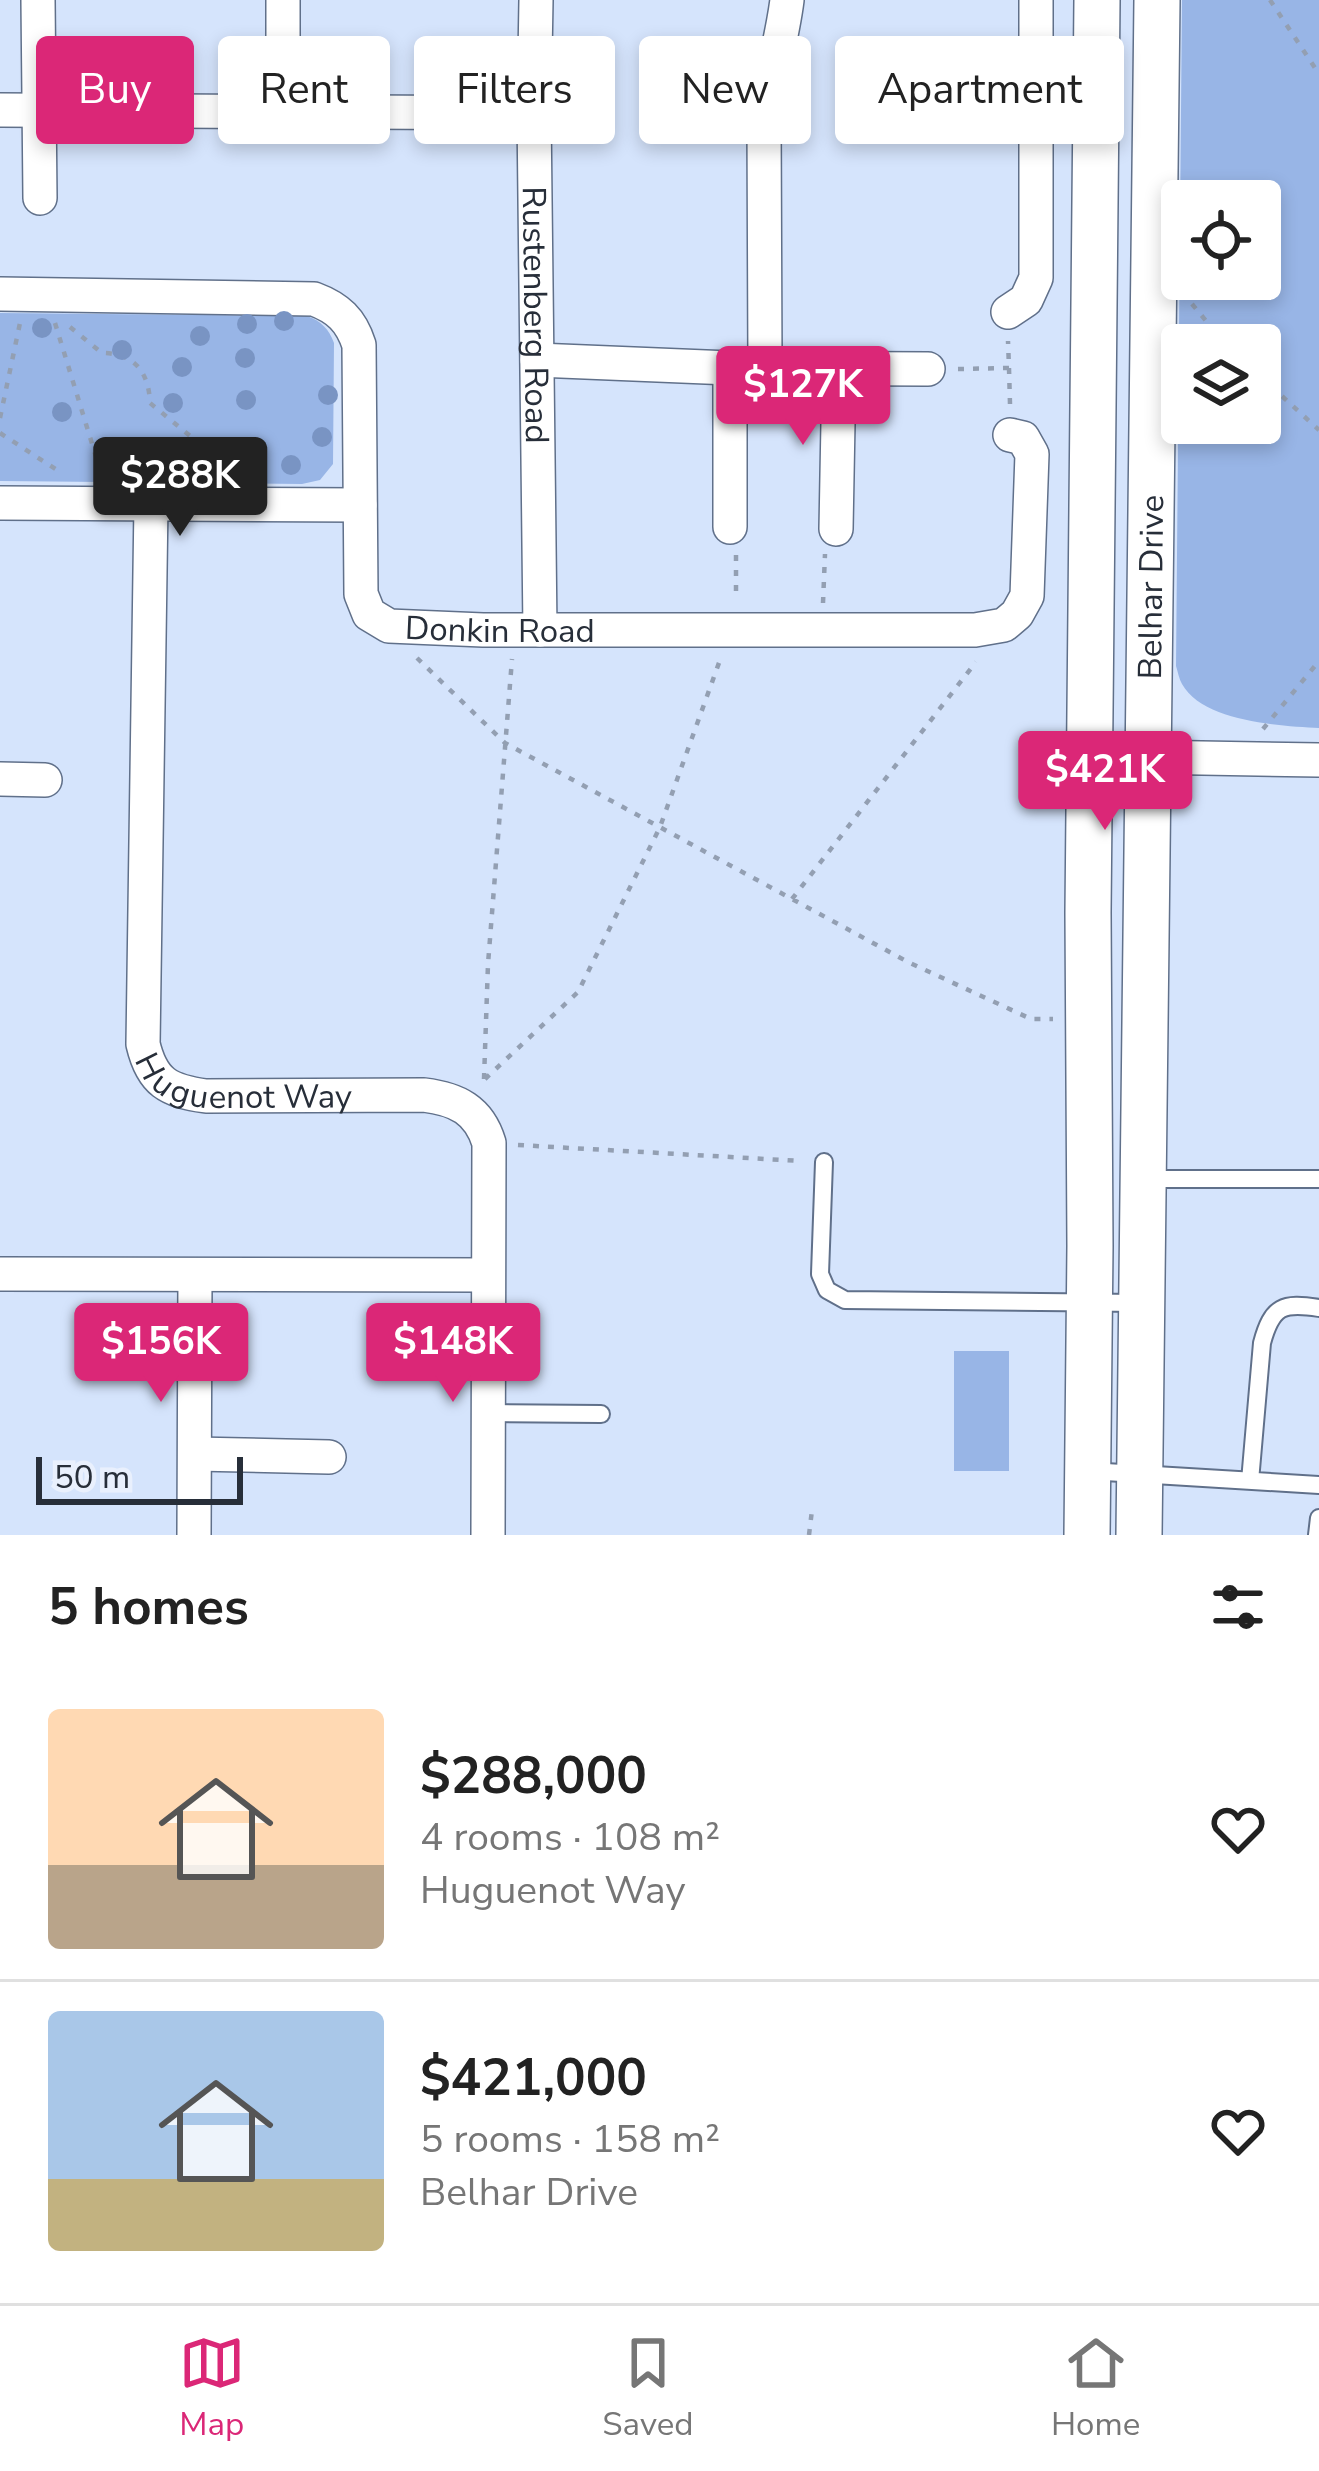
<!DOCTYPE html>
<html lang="en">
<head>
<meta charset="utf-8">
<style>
  body { margin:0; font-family:"Nunito Sans",sans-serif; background:#f2f2f2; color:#222; height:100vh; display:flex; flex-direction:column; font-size:45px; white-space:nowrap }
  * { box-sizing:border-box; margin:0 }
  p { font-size:39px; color:#767676 }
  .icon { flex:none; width:66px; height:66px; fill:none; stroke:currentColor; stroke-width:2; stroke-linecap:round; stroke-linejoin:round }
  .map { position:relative; height:1535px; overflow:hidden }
  .details { display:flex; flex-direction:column; background:#fff; flex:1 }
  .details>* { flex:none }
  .banner { position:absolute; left:36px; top:36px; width:1248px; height:108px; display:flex; gap:24px }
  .fabs { position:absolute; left:1161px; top:180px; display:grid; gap:24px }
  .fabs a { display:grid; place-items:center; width:120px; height:120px; border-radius:12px; background:#fff; box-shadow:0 6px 18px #0003; font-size:60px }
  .scale { position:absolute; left:36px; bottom:30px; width:207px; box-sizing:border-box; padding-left:12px; border:6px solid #272e39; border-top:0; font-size:33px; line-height:42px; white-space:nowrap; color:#272e39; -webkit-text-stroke:9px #e9f0fd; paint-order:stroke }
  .price { position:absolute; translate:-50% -102px; padding:0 27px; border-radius:12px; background:#db2777; color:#fff; font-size:39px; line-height:78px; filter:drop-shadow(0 3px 6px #0008) }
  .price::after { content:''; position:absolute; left:50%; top:72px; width:36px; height:27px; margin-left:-18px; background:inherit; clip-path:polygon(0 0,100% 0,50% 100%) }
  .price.current { background:#222; color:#fff }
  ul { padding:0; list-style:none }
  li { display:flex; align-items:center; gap:36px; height:300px; padding:0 48px }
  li+li { border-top:3px solid #e0e0e0 }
  li span { display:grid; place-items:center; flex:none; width:336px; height:240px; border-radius:12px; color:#555 }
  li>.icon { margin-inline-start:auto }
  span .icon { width:144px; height:144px; fill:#fffc; stroke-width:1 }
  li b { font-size:51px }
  h2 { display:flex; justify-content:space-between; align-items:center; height:144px; padding:0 48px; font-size:51px }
  .pill { padding:0 42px; border-radius:12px; background:#fff; box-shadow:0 6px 18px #0003; font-size:42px; line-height:108px }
  .pill.current { background:#db2777; color:#fff }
  .tabs { display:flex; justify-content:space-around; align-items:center; height:168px; border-top:3px solid #e0e0e0; background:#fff; font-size:33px; color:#767676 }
  .tabs a { display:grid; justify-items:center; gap:6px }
  .tabs .current { color:#db2777 }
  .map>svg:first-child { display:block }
  .green { fill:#98b5e6; fill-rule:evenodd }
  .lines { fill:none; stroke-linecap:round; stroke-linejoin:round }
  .lane-casing { stroke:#60708a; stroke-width:20 }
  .street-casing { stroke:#60708a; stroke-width:36 }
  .secondary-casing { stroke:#60708a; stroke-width:48 }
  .path { stroke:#939fb2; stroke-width:4.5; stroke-dasharray:6 9; stroke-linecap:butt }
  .lane { stroke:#fff; stroke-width:16 }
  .street { stroke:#fff; stroke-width:33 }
  .secondary { stroke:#fff; stroke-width:45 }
  .tree { fill:#7994c3 }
  .labels { text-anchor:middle; stroke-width:12; stroke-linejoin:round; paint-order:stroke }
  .street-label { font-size:33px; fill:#272e39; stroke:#e9f0fd }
</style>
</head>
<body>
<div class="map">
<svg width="1319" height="1535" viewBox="0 0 1319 1535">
  <rect width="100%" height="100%" fill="#d5e4fc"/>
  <!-- green -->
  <path class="green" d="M 1182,0 L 1319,0 L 1319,728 C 1281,726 1203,722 1182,684 C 1179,679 1178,672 1176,666 ZM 1182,201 L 1260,201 L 1260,279 L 1182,279 ZM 1182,345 L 1260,345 L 1260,423 L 1182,423 Z
    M 0,313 L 307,316 C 321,321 329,329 334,343 L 333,464 L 320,480 L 302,484 L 0,481 Z
    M 954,1351 L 1009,1351 L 1009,1471 L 954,1471 Z"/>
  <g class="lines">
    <!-- lane casing -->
    <g class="lane-casing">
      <path id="lane" d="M 824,1162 L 820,1274 L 827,1290 L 845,1300 L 1140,1303
        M 1143,1179 L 1319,1179
        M 487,1413 L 601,1414
        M 1089,1471 L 1319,1485
        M 1250,1481 L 1262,1343 C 1272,1306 1283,1302 1319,1308
        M 1317,1535 L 1319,1518"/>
    </g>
    <!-- street casing -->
    <g class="street-casing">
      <g id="street">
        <path d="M 38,0 L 40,198"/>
        <path d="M 283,0 L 283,112"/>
        <path id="s1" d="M 536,0 L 534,113 L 540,630"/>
        <path d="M 0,110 L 534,113"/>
        <path id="s2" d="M 0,294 L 314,299 C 338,308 351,320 359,345 L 361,594 L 369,614 L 389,626 L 483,630 L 975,630 L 1004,625 L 1017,614 L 1027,596 L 1032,454 L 1023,438 L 1010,435"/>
        <path d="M 1008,312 L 1026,300 L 1036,278 L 1036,0"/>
        <path d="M 537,360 L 730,368 L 928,369"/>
        <path d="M 765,366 L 764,119 C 770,79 782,40 787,0"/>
        <path d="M 0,503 L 360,505"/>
        <path id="s3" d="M 151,504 L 143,1044 C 152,1082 168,1091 206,1096 L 424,1095 C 457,1099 479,1110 489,1143 L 488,1535"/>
        <path d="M 730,527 L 730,368"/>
        <path d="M 836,529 L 839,369"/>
        <path d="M 1089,756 L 1319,760"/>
        <path d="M 0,779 L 45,780"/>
        <path d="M 0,1274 L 488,1275"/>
        <path d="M 195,1454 L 329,1457"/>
        <path d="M 194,1535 L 195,1275"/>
      </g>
    </g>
    <!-- secondary casing -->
    <g class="secondary-casing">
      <g id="secondary">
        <path d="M 1087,1535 L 1090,1246 L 1088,913 L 1097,0"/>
        <path id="s4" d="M 1139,1535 L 1157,0"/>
      </g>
    </g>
    <!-- path -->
    <path class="path" d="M 1270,0 L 1319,74
      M 1192,304 L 1226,345
      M 55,323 L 101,473
      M 70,327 L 102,353 C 134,353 149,372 150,403 L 233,471
      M 1009,368 L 1010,404
      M 958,369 L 1009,368 L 1008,341
      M 1260,376 L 1319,430
      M 0,418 L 20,323
      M 0,433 L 60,472
      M 736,555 L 736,598
      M 823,603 L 825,554
      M 417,658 L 505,743 L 908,962 L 1031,1019 L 1053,1019
      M 1263,729 L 1319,661
      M 792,899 L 976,662
      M 484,1079 L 488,964 L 512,659
      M 485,1079 L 578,992 L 660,827 L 720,660
      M 518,1145 L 801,1161
      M 809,1535 L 812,1510"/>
    <!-- lane -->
    <use href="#lane" class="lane"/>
    <!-- street -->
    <use href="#street" class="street"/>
    <!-- secondary -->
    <use href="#secondary" class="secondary"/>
  </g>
  <!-- trees -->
  <g class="tree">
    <circle cx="284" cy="321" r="10"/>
    <circle cx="247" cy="324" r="10"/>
    <circle cx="42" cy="328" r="10"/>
    <circle cx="200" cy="336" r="10"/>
    <circle cx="122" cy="350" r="10"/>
    <circle cx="245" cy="358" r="10"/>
    <circle cx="182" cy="367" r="10"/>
    <circle cx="328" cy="395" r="10"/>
    <circle cx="246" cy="400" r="10"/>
    <circle cx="173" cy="403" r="10"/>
    <circle cx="62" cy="412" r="10"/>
    <circle cx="322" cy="437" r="10"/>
    <circle cx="115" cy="456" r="10"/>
    <circle cx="291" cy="465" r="10"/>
    <circle cx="190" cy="466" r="10"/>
  </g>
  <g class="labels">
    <!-- street labels -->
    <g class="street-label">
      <text dy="12" stroke="none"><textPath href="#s1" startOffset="315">Rustenberg Road</textPath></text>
      <text dy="12" stroke="none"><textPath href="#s4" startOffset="948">Belhar Drive</textPath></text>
      <text dy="12" stroke="none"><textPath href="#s2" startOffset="786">Donkin Road</textPath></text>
      <text dy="12" stroke="none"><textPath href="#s3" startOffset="663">Huguenot Way</textPath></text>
    </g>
  </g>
</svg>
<div class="fabs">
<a><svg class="icon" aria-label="locate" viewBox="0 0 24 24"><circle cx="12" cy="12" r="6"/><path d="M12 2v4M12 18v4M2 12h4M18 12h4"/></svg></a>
<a><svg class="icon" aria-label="layers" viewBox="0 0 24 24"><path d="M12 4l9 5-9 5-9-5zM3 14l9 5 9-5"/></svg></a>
</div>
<div class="scale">50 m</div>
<b class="price" style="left:803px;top:448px">$127K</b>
<b class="price current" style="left:180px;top:539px">$288K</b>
<b class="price" style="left:1105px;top:833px">$421K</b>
<b class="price" style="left:161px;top:1405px">$156K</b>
<b class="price" style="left:453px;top:1405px">$148K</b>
<div class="banner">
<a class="pill current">Buy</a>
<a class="pill">Rent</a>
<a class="pill">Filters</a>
<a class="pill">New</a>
<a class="pill">Apartment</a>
</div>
</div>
<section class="details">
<h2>5 homes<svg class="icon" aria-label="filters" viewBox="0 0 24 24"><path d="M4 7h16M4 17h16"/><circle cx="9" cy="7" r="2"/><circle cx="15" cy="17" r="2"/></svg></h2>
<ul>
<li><span style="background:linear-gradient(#ffd9b3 65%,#b9a48a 0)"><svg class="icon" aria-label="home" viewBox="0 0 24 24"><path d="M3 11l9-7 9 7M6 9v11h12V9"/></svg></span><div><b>$288,000</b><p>4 rooms · 108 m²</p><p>Huguenot Way</p></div><svg class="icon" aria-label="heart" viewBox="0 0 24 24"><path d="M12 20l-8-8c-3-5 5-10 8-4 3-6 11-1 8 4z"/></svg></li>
<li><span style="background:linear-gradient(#a9c7e8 70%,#c2b280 0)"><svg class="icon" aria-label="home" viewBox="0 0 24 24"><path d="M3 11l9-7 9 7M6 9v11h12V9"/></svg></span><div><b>$421,000</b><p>5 rooms · 158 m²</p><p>Belhar Drive</p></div><svg class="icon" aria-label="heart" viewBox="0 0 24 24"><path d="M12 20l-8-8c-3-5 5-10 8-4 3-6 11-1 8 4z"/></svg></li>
</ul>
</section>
<nav class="tabs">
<a class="current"><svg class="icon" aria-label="map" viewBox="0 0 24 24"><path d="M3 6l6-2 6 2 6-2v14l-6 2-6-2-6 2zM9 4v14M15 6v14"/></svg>Map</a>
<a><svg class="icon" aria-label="saved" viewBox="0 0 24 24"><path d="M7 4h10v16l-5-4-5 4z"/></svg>Saved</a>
<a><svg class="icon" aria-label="home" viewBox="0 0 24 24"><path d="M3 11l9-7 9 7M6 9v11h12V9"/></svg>Home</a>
</nav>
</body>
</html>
